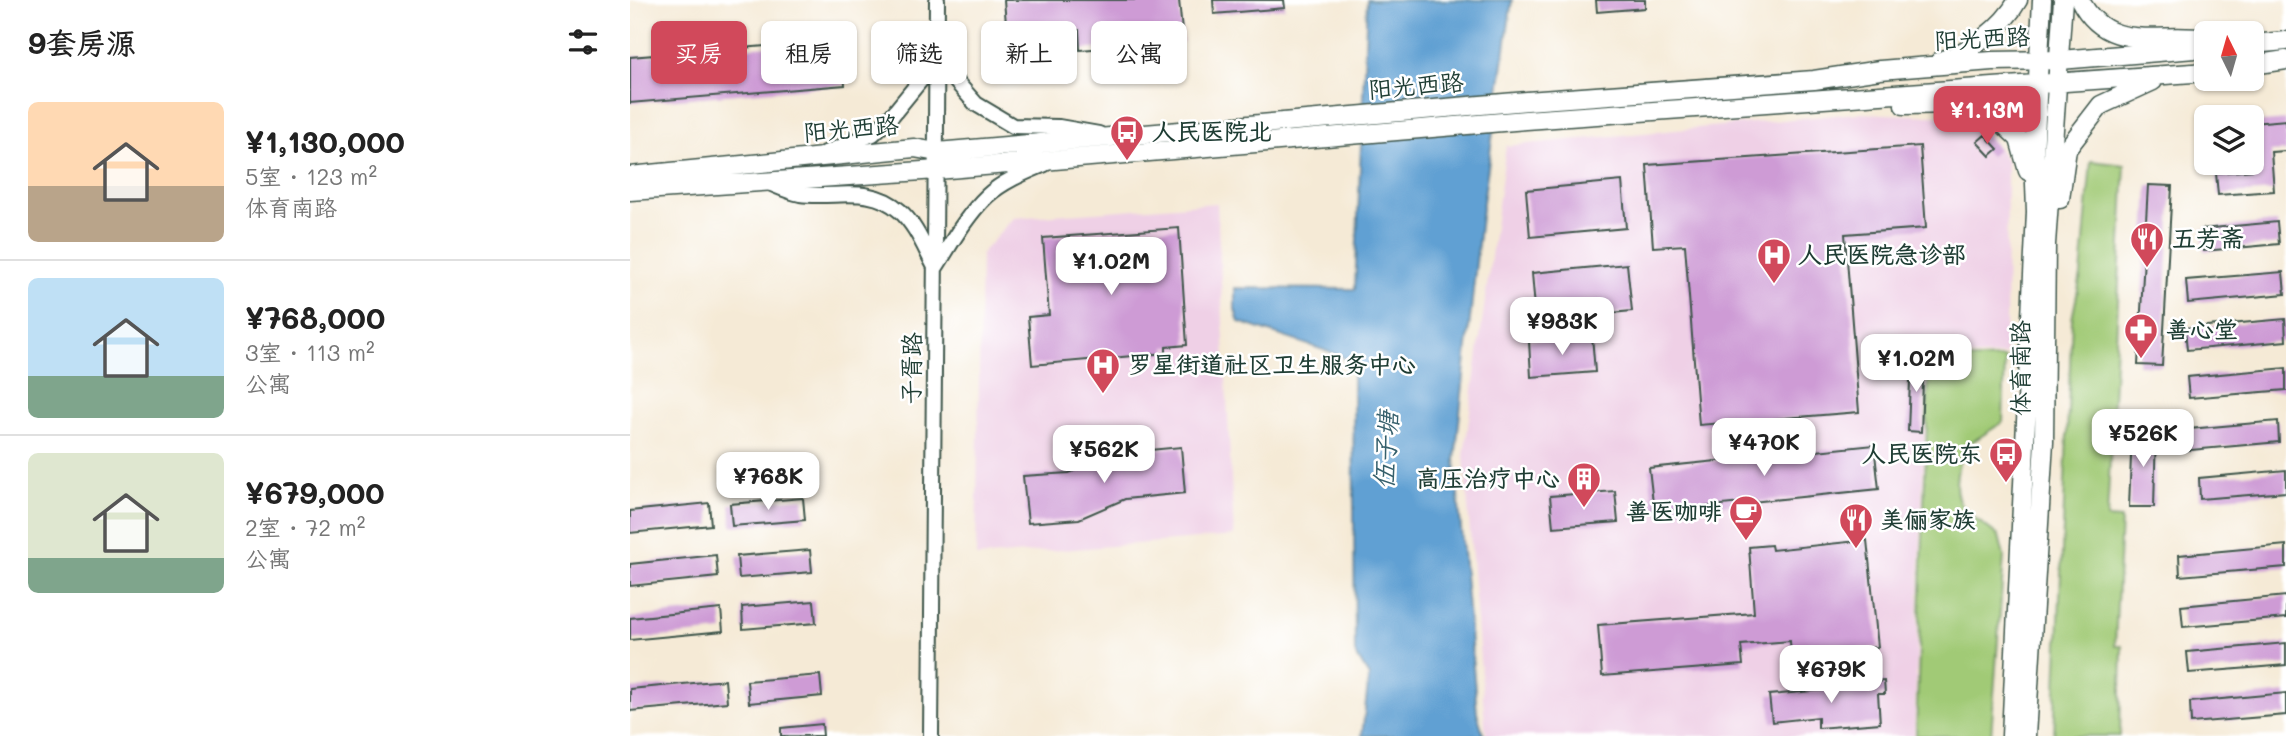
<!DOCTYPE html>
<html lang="zh">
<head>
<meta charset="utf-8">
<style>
  body { margin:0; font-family:Mali,"LXGW WenKai TC",sans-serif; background:#f2f2f2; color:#222; height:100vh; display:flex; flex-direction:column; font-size:26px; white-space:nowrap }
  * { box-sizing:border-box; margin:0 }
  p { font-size:23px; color:#767676 }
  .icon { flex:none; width:38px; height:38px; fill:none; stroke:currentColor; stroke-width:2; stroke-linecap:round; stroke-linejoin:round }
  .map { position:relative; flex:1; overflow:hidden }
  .sheet { display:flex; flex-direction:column; background:#fff; width:630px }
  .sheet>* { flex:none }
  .banner { position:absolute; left:21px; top:21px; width:665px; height:63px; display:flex; gap:14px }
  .needle { width:46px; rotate:355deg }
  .controls { position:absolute; left:1564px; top:21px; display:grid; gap:14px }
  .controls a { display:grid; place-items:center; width:70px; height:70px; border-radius:10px; background:#fff; box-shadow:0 2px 5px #0004; font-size:35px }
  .price { position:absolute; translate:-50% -60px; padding:0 16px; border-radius:14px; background:#fff; color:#222; font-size:23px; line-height:46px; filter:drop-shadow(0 2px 4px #0008) }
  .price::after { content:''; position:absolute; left:50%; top:42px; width:21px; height:16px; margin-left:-10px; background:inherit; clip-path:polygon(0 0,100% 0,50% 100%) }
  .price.on { background:#d1495b; color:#fff }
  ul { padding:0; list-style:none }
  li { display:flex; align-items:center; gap:21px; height:175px; padding:0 28px }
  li+li { border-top:2px solid #e0e0e0 }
  li span { display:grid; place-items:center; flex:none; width:196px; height:140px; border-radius:10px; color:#555 }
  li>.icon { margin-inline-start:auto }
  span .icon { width:84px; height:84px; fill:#fffc; stroke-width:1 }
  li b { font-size:30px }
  h2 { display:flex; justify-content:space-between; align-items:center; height:84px; padding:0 28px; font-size:30px }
  .chip { padding:0 24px; border-radius:10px; background:#fff; box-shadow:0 2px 5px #0004; font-size:24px; line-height:63px }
  .chip.on { background:#d1495b; color:#fff }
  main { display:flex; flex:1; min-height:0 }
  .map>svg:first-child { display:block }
  .built { fill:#efd0e6 }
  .green { fill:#a1ca76; stroke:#608455; stroke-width:2 }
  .water { fill:#61a0d3; stroke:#406e84; stroke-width:2 }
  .building { fill:#ce9bd5 }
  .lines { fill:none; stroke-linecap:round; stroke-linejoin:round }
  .tertiary-casing { stroke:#3f574c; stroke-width:18 }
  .secondary-casing { stroke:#3f574c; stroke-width:21 }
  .tertiary { stroke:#fff; stroke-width:14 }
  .secondary { stroke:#fff; stroke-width:18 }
  .labels { text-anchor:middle; stroke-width:5; stroke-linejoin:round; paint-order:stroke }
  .street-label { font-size:24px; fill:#1f3d34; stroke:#fff }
  .poi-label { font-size:24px; font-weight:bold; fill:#1f3d34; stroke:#fff; text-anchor:start }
  .water-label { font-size:26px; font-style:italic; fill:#36606c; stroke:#fff }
</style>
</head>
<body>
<main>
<section class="sheet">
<h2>9套房源<svg class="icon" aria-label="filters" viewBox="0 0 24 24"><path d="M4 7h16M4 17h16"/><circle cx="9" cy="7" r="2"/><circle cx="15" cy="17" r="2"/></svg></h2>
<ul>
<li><span style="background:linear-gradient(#ffd9b3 60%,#b9a48a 0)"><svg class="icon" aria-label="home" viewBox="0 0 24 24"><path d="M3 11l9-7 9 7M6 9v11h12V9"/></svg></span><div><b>¥1,130,000</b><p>5室 · 123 m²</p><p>体育南路</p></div></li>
<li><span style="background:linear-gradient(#bfe0f5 70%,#7fa58c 0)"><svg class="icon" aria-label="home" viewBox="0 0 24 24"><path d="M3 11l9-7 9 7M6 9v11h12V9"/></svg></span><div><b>¥768,000</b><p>3室 · 113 m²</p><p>公寓</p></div></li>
<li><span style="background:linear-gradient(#dfe7d0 75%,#7fa58c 0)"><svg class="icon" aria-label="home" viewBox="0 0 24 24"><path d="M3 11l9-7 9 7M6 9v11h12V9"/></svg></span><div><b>¥679,000</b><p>2室 · 72 m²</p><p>公寓</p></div></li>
</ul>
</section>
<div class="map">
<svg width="1656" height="736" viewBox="0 0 1656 736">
  <rect width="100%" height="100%" fill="#fff"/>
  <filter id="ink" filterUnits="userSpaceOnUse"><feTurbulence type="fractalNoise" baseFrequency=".0143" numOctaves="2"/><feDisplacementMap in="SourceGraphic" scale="14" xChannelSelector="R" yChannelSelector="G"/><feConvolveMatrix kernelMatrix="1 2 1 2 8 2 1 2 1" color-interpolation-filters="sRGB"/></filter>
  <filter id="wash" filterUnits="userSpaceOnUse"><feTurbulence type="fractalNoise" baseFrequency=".00686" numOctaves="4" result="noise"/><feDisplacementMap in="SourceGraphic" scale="28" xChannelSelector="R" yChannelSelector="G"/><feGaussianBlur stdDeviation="1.57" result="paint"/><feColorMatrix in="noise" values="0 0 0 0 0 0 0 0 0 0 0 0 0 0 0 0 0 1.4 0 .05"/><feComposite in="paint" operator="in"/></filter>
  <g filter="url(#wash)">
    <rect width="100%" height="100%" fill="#f5ead6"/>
    <!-- built -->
    <path class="built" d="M 1227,113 L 1308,116 L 1354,128 L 1377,161 L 1376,355 L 1297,358 L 1284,736 L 856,736 L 834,456 L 876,146 Z
      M 587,203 L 604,536 L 346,557 L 351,254 L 383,218 Z"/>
    <!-- green -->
    <path class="green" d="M 1461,161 L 1495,165 L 1477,518 L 1491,519 L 1485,646 L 1492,646 L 1490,736 L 1424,736 L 1442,319 L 1451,275 Z
      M 1375,358 L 1373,422 L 1333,448 C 1318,503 1326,505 1369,536 L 1374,556 L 1361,736 L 1286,736 L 1299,361 Z"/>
    <!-- water -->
    <path class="water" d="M 737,0 L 882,0 L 851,216 L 825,460 L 847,713 L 854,736 L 732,736 L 739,676 L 725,653 L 723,368 L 712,356 L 609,322 L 605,309 L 605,288 L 725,289 Z"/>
    <g id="blocks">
      <!-- building -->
      <path class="building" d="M 374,0 L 549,0 L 553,42 L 450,50 L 449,30 L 377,35 Z
        M 583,0 L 654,0 L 655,8 L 584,14 Z
        M 966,0 L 1015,0 L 1015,8 L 967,12 Z
        M 211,40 L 215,85 L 0,103 L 0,57 Z
        M 1656,120 L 1656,151 L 1641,152 L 1644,191 L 1588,195 L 1586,173 L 1622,170 L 1622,123 Z
        M 1355,135 L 1368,149 L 1360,156 L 1347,142 Z
        M 1290,146 L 1296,228 L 1215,234 L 1229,412 L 1069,425 L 1055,245 L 1023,247 L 1017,165 Z
        M 992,181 L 996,228 L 900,237 L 896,190 Z
        M 1518,185 L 1542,186 L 1532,366 L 1508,365 Z
        M 1647,222 L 1649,244 L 1574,251 L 1572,229 Z
        M 549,228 L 557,345 L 536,347 L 536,353 L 402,365 L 398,317 L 419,315 L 413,238 Z
        M 997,264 L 1002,311 L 906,320 L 902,273 Z
        M 1653,272 L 1655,294 L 1558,303 L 1556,280 Z
        M 1655,319 L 1656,341 L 1557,350 L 1555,328 Z
        M 962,336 L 965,372 L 901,377 L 899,341 Z
        M 1281,356 L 1294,357 L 1291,432 L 1278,431 Z
        M 1656,368 L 1656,390 L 1559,398 L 1557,377 Z
        M 1648,421 L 1649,442 L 1550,451 L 1548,430 Z
        M 1502,431 L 1526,431 L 1524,507 L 1499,507 Z
        M 1244,445 L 1249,489 L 1024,512 L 1019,468 Z
        M 551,447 L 555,493 L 495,499 L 449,519 L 398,523 L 393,476 L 439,473 L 488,453 Z
        M 1656,470 L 1656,492 L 1570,499 L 1569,478 Z
        M 985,491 L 988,522 L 923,527 L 920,496 Z
        M 173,498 L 175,520 L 102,526 L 100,504 Z
        M 79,503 L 81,525 L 0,533 L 0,511 Z
        M 1237,540 L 1248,647 L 1161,655 L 1160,641 L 1111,645 L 1113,665 L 972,676 L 968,625 L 1124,613 L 1119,547 L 1141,545 L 1142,550 Z
        M 1656,545 L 1656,567 L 1550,576 L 1549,555 Z
        M 180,550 L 182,572 L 109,578 L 107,556 Z
        M 86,555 L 88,577 L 0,586 L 0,564 Z
        M 1656,596 L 1656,618 L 1553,627 L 1551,606 Z
        M 184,601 L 186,623 L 113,629 L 112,607 Z
        M 91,609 L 93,631 L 0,640 L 0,618 Z
        M 1656,643 L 1656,665 L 1559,673 L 1557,652 Z
        M 190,675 L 192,696 L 119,703 L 117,681 Z
        M 95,680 L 97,702 L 0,711 L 0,689 Z
        M 1254,681 L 1255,694 L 1248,694 L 1250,723 L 1188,728 L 1188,717 L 1142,722 L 1139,695 L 1193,690 L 1193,686 Z
        M 1656,693 L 1656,715 L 1561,723 L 1560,702 Z
        M 192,724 L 193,736 L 151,736 L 151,728 Z"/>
    </g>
  </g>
  <g filter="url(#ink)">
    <use href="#blocks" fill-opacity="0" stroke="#3f574c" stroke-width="2"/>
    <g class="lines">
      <!-- tertiary casing -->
      <g class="tertiary-casing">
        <path id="tertiary" d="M 307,60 L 346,104 L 383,126 L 429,127 L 469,134
          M 195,153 L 243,134 L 259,119 L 307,60
          M 139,183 C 149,187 159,192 170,194 C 205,199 240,184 270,211 C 286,225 295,249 305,267
          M 306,267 C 322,242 336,216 357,196 C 373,181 396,172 415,164
          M 301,736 L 307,0"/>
      </g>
      <!-- secondary casing -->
      <g class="secondary-casing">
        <path id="secondary" d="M 1450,0 C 1478,55 1529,31 1577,39
          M 1622,44 L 1656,41
          M 1310,61 C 1340,52 1373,27 1388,0
          M 1622,65 L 1656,60
          M 1274,105 L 1329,104 L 1359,110 L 1389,139 L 1398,171
          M 0,176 L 284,148 L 307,152 L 897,101 L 1184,80 L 1250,70 L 1362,61 L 1430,60 L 1577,48
          M 0,191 L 307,170 L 896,120 L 1577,72
          M 1430,199 L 1437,149 L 1471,105 L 1523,81
          M 1381,736 L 1406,212 L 1404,156 L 1412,0
          M 1396,736 L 1414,442 L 1416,244 L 1433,0"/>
      </g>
      <!-- tertiary -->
      <use href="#tertiary" class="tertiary"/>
      <!-- secondary -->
      <use href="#secondary" class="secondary"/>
    </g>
  </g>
  <!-- icons -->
  <defs>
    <g id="bus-pin" transform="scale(1.75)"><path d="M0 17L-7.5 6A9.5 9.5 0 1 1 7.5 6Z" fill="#d1495b" stroke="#fff"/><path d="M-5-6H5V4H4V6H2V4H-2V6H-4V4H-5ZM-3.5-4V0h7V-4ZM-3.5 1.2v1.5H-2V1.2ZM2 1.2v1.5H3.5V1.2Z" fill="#fff"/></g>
    <g id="restaurant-pin" transform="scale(1.75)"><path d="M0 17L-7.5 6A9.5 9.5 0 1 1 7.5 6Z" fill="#d1495b" stroke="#fff"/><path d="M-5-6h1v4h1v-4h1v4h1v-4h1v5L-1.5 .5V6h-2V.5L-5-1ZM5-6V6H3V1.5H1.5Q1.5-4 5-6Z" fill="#fff"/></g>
    <g id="hospital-pin" transform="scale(1.75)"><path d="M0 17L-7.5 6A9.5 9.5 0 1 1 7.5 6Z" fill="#d1495b" stroke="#fff"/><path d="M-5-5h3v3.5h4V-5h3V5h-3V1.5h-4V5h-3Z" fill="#fff"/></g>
    <g id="pharmacy-pin" transform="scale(1.75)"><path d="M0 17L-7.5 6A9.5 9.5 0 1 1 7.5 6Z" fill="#d1495b" stroke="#fff"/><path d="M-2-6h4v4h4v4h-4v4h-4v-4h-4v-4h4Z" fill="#fff"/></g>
    <g id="building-pin" transform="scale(1.75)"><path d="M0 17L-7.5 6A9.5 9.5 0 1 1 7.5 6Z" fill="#d1495b" stroke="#fff"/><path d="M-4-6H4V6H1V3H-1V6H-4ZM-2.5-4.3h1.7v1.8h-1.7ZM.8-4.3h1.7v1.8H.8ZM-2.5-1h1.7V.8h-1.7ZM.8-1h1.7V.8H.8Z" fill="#fff"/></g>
    <g id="cafe-pin" transform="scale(1.75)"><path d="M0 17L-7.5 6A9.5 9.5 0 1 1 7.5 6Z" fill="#d1495b" stroke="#fff"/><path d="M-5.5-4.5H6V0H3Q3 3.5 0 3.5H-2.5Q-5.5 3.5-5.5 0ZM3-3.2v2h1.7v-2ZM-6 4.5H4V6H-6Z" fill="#fff"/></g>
  </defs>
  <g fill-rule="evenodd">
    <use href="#bus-pin" x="497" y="132"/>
    <use href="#restaurant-pin" x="1517" y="239"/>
    <use href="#hospital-pin" x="1144" y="255"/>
    <use href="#pharmacy-pin" x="1511" y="330"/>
    <use href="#hospital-pin" x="473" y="365"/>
    <use href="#bus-pin" x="1376" y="454"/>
    <use href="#building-pin" x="954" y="479"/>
    <use href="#cafe-pin" x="1116" y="512"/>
    <use href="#restaurant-pin" x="1226" y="520"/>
  </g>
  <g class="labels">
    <!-- street labels -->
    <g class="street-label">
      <text transform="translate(1352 39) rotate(-3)" y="8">阳光西路</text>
      <text transform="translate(786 86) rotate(-5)" y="8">阳光西路</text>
      <text transform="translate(221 129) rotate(-5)" y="8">阳光西路</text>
      <text transform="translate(282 368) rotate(-89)" y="8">子胥路</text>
      <text transform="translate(1391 368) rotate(-90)" y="8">体育南路</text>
    </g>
    <!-- poi labels -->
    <g class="poi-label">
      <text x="522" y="140">人民医院北</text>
      <text x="1542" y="247">五芳斋</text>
      <text x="1168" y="263">人民医院急诊部</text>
      <text x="1536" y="338">善心堂</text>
      <text x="498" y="373">罗星街道社区卫生服务中心</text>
      <text x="1352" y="462" text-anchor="end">人民医院东</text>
      <text x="930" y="487" text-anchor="end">高压治疗中心</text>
      <text x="1092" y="520" text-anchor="end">善医咖啡</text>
      <text x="1250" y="528">美俪家族</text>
    </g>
    <!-- water labels -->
    <g class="water-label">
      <text transform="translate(756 450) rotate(-86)" y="9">伍子塘</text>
    </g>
  </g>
</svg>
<div class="controls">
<a><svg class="needle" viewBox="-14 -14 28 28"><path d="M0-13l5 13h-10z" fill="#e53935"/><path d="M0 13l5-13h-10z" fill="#767676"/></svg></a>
<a><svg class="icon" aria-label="layers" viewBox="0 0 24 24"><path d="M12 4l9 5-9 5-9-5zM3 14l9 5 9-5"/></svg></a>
</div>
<b class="price on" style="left:1357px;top:146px">¥1.13M</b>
<b class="price" style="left:481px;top:297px">¥1.02M</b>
<b class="price" style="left:932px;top:357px">¥983K</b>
<b class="price" style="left:1286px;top:394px">¥1.02M</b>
<b class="price" style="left:1513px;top:469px">¥526K</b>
<b class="price" style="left:1134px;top:478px">¥470K</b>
<b class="price" style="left:474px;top:485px">¥562K</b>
<b class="price" style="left:138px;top:512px">¥768K</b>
<b class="price" style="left:1201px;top:705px">¥679K</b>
<div class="banner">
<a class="chip on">买房</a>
<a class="chip">租房</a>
<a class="chip">筛选</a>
<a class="chip">新上</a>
<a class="chip">公寓</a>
</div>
</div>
</main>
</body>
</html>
